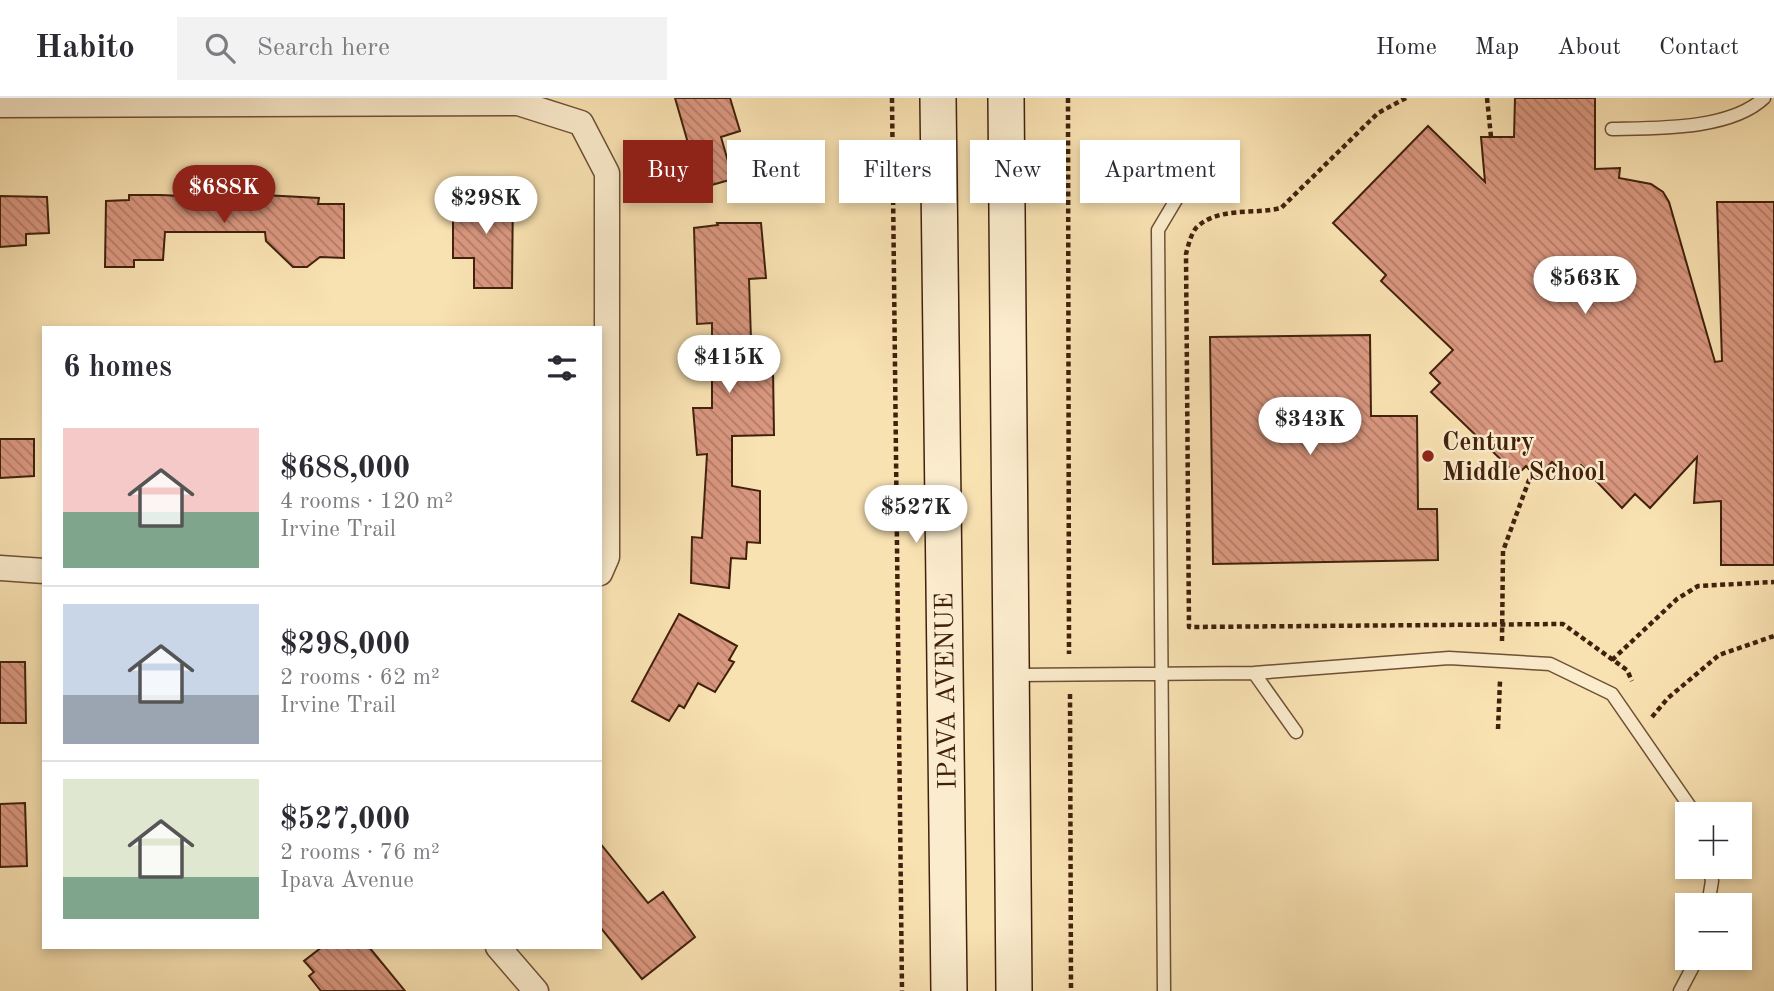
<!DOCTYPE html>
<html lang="en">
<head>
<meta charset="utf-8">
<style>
  body { margin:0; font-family:"Old Standard TT",serif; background:#f2f2f3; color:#2b2b33; height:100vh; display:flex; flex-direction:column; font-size:26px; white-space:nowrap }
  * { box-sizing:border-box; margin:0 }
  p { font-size:23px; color:#7c7c81 }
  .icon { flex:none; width:38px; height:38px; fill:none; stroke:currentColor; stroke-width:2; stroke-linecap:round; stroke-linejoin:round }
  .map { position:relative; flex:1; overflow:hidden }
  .panel { position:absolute; left:42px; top:228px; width:560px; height:623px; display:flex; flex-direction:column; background:#fff; border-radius:0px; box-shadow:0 4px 10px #0003 }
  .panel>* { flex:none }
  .top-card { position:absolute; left:623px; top:42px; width:665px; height:63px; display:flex; gap:14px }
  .fabs { position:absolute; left:1675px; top:704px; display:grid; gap:14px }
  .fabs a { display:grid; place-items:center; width:77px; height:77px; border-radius:0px; background:#fff; box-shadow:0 4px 10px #0003; font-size:35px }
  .price { position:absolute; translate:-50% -60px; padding:0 16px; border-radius:24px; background:#fff; color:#222; font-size:23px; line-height:46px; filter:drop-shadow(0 2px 4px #0008) }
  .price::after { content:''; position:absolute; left:50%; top:42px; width:21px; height:16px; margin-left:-10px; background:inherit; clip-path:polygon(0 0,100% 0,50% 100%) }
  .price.active { background:#8f2418; color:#fff }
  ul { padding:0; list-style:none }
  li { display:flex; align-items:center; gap:21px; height:175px; padding:0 21px }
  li+li { border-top:2px solid #e1e1e2 }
  li span { display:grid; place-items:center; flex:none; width:196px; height:140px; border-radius:0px; color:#555 }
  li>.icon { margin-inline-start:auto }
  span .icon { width:84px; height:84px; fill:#fffc; stroke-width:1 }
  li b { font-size:30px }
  h2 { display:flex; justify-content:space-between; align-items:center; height:84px; padding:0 21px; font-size:30px }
  .tag { padding:0 24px; border-radius:0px; background:#fff; box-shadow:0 4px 10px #0003; font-size:24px; line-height:63px }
  .tag.active { background:#8f2418; color:#fff }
  header { display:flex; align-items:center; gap:42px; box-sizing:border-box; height:98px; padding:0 35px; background:#fff; border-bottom:2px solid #e1e1e2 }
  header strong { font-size:33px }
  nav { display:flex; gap:38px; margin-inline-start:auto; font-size:24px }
  .search { width:490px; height:63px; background:#f2f2f3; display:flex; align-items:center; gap:18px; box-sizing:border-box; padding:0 24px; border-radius:0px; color:#7c7c81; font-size:26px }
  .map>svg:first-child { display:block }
  .building { fill:url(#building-back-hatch); stroke:#41210d; stroke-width:2 }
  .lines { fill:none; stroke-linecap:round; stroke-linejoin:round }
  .lane-casing { stroke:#6f5136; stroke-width:15 }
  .street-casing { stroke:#6f5136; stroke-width:27 }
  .secondary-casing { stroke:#41210d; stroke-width:38 }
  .path { stroke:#41210d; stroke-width:4.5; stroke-dasharray:5 3.5; stroke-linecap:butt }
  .lane { stroke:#fbeccd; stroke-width:12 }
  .street { stroke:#fbeccd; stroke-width:24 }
  .secondary { stroke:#fbeccd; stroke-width:35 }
  .poi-dot { fill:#8f2418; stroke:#fbeccd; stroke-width:2.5 }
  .labels { text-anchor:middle; stroke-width:5; stroke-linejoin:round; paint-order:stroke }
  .poi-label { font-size:26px; font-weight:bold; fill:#41210d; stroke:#fbeccd; text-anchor:start }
  .street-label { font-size:26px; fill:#41210d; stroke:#fbeccd }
</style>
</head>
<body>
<header>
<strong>Habito</strong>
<div class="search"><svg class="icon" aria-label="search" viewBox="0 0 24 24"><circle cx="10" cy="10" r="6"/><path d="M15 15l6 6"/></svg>Search here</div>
<nav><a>Home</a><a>Map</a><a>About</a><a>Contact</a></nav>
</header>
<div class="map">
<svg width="1774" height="893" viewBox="0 0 1774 893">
  <defs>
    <pattern id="building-back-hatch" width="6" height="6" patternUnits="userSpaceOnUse" patternTransform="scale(1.75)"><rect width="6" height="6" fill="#da9780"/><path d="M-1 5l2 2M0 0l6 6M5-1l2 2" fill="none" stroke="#b27b67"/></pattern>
  </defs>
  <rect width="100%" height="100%" fill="#f9e2b2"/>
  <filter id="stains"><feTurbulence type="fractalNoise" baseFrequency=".00286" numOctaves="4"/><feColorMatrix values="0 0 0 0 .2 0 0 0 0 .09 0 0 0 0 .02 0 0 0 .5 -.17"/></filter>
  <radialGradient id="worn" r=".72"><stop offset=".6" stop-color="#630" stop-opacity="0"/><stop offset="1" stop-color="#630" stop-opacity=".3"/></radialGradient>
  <!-- building -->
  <path class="building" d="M 675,0 L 730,0 L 740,33 L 721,39 L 733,81 L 701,90 Z
    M 1515,0 L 1595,0 L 1595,71 L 1620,70 L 1619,80 L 1651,86 L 1663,94 L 1669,104 L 1715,264 L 1722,263 L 1717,104 L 1774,104 L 1774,467 L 1721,467 L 1721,403 L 1694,405 L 1697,359 L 1650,410 L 1635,396 L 1622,410 L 1581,367 L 1570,380 L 1552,364 L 1537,380 L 1526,368 L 1517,377 L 1431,294 L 1440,285 L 1430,275 L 1453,252 L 1381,183 L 1386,177 L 1333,125 L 1428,28 L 1485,84 L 1481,39 L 1514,39 Z
    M 482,90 L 513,91 L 512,190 L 474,190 L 474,160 L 453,160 L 453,97 L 482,97 Z
    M 245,96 L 319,100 L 318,106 L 344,106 L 344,160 L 320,159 L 307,169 L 293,169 L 266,143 L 265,134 L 165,134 L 163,162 L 134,162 L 134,169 L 105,169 L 106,103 L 129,102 L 129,97 L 161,97 L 245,101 Z
    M 0,98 L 47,99 L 49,135 L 26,136 L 26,147 L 0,149 Z
    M 717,125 L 761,125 L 766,180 L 749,181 L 752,271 L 773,271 L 774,337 L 732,338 L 732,388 L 760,393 L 760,445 L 747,444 L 746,461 L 731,460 L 729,490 L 691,485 L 692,439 L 702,440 L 707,356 L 697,357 L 693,310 L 712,310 L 712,225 L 697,226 L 694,130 L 718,127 Z
    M 1370,237 L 1371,318 L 1417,318 L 1418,411 L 1437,411 L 1438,462 L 1213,466 L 1210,239 Z
    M 0,341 L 34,341 L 34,378 L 0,380 Z
    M 679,516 L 737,548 L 729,562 L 734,564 L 715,594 L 698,585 L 684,610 L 679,607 L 669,623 L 632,603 Z
    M 0,564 L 25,564 L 26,625 L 0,625 Z
    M 25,705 L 27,768 L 0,769 L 0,706 Z
    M 600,745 L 648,805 L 663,794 L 695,839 L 642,881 L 600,829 Z
    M 322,849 L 369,849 L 405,893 L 321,893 L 309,878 L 314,874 L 304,863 Z"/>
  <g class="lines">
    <!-- lane casing -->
    <g class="lane-casing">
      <path id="lane" d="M 1612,31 C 1657,30 1730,32 1764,0
        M 1254,575 L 1296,634
        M 1013,577 L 1254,575 L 1449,560 L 1550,566 L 1612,596 L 1695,716
        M 1708,807 L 1712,783 L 1709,768
        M 1164,893 L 1158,132 L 1186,85
        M 1680,893 L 1698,859"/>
    </g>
    <!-- street casing -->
    <g class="street-casing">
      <path id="street" d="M 0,7 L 518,5 L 581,25 L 607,75 L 607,459 L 600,475
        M 0,470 L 44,473
        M 498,849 L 536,893"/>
    </g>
    <!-- secondary casing -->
    <g class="secondary-casing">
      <path id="secondary" d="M 938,0 L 949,893
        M 1006,0 L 1014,893"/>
    </g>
    <!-- path -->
    <path class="path" d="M 892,0 L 902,893
      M 1068,0 L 1069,556
      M 1406,0 L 1378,15 L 1281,110 C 1254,117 1218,108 1196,130 C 1191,136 1188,148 1186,156 L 1189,529 L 1563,526 L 1627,572 L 1632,583
      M 1487,0 L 1491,39
      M 1502,543 L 1503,453 L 1532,374
      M 1612,562 L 1677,501 L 1698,488 L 1774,484
      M 1070,596 L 1071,893
      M 1652,619 L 1668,600 L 1719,557 L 1774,538
      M 1498,631 L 1500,583"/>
    <!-- lane -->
    <use href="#lane" class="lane"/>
    <!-- street -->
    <use href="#street" class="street"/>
    <!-- secondary -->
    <use href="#secondary" class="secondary"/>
  </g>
  <!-- markers -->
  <circle class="poi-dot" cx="1428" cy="358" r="7"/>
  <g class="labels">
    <!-- poi labels -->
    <g class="poi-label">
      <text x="1442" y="352">Century<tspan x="1442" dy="30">Middle School</tspan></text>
    </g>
    <!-- street labels -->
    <g class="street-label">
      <text transform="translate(945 593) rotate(-91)" y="9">IPAVA AVENUE</text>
    </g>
  </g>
  <rect width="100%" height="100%" filter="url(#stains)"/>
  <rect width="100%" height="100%" fill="url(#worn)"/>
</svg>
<div class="fabs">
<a>+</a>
<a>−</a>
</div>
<b class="price active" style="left:224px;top:127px">$688K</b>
<b class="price" style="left:486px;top:138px">$298K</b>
<b class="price" style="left:1585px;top:218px">$563K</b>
<b class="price" style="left:729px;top:297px">$415K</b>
<b class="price" style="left:1310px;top:359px">$343K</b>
<b class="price" style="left:916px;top:447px">$527K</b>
<div class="top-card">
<a class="tag active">Buy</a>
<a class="tag">Rent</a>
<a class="tag">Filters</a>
<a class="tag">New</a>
<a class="tag">Apartment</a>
</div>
<section class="panel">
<h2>6 homes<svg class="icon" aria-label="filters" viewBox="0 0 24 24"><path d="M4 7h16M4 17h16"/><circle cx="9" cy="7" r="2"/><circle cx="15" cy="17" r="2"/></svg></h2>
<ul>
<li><span style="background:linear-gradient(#f6c9c9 60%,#7fa58c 0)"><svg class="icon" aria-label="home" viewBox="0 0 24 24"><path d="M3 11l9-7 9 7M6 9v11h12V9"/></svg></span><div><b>$688,000</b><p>4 rooms · 120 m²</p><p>Irvine Trail</p></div></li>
<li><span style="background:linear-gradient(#c9d6e8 65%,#9aa5b1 0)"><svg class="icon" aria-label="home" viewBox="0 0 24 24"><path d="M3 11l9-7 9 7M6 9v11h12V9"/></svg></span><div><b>$298,000</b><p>2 rooms · 62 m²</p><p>Irvine Trail</p></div></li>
<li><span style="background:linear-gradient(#dfe7d0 70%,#7fa58c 0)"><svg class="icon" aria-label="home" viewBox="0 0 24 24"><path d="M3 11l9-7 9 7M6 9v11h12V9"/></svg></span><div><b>$527,000</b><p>2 rooms · 76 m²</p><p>Ipava Avenue</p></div></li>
</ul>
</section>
</div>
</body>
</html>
